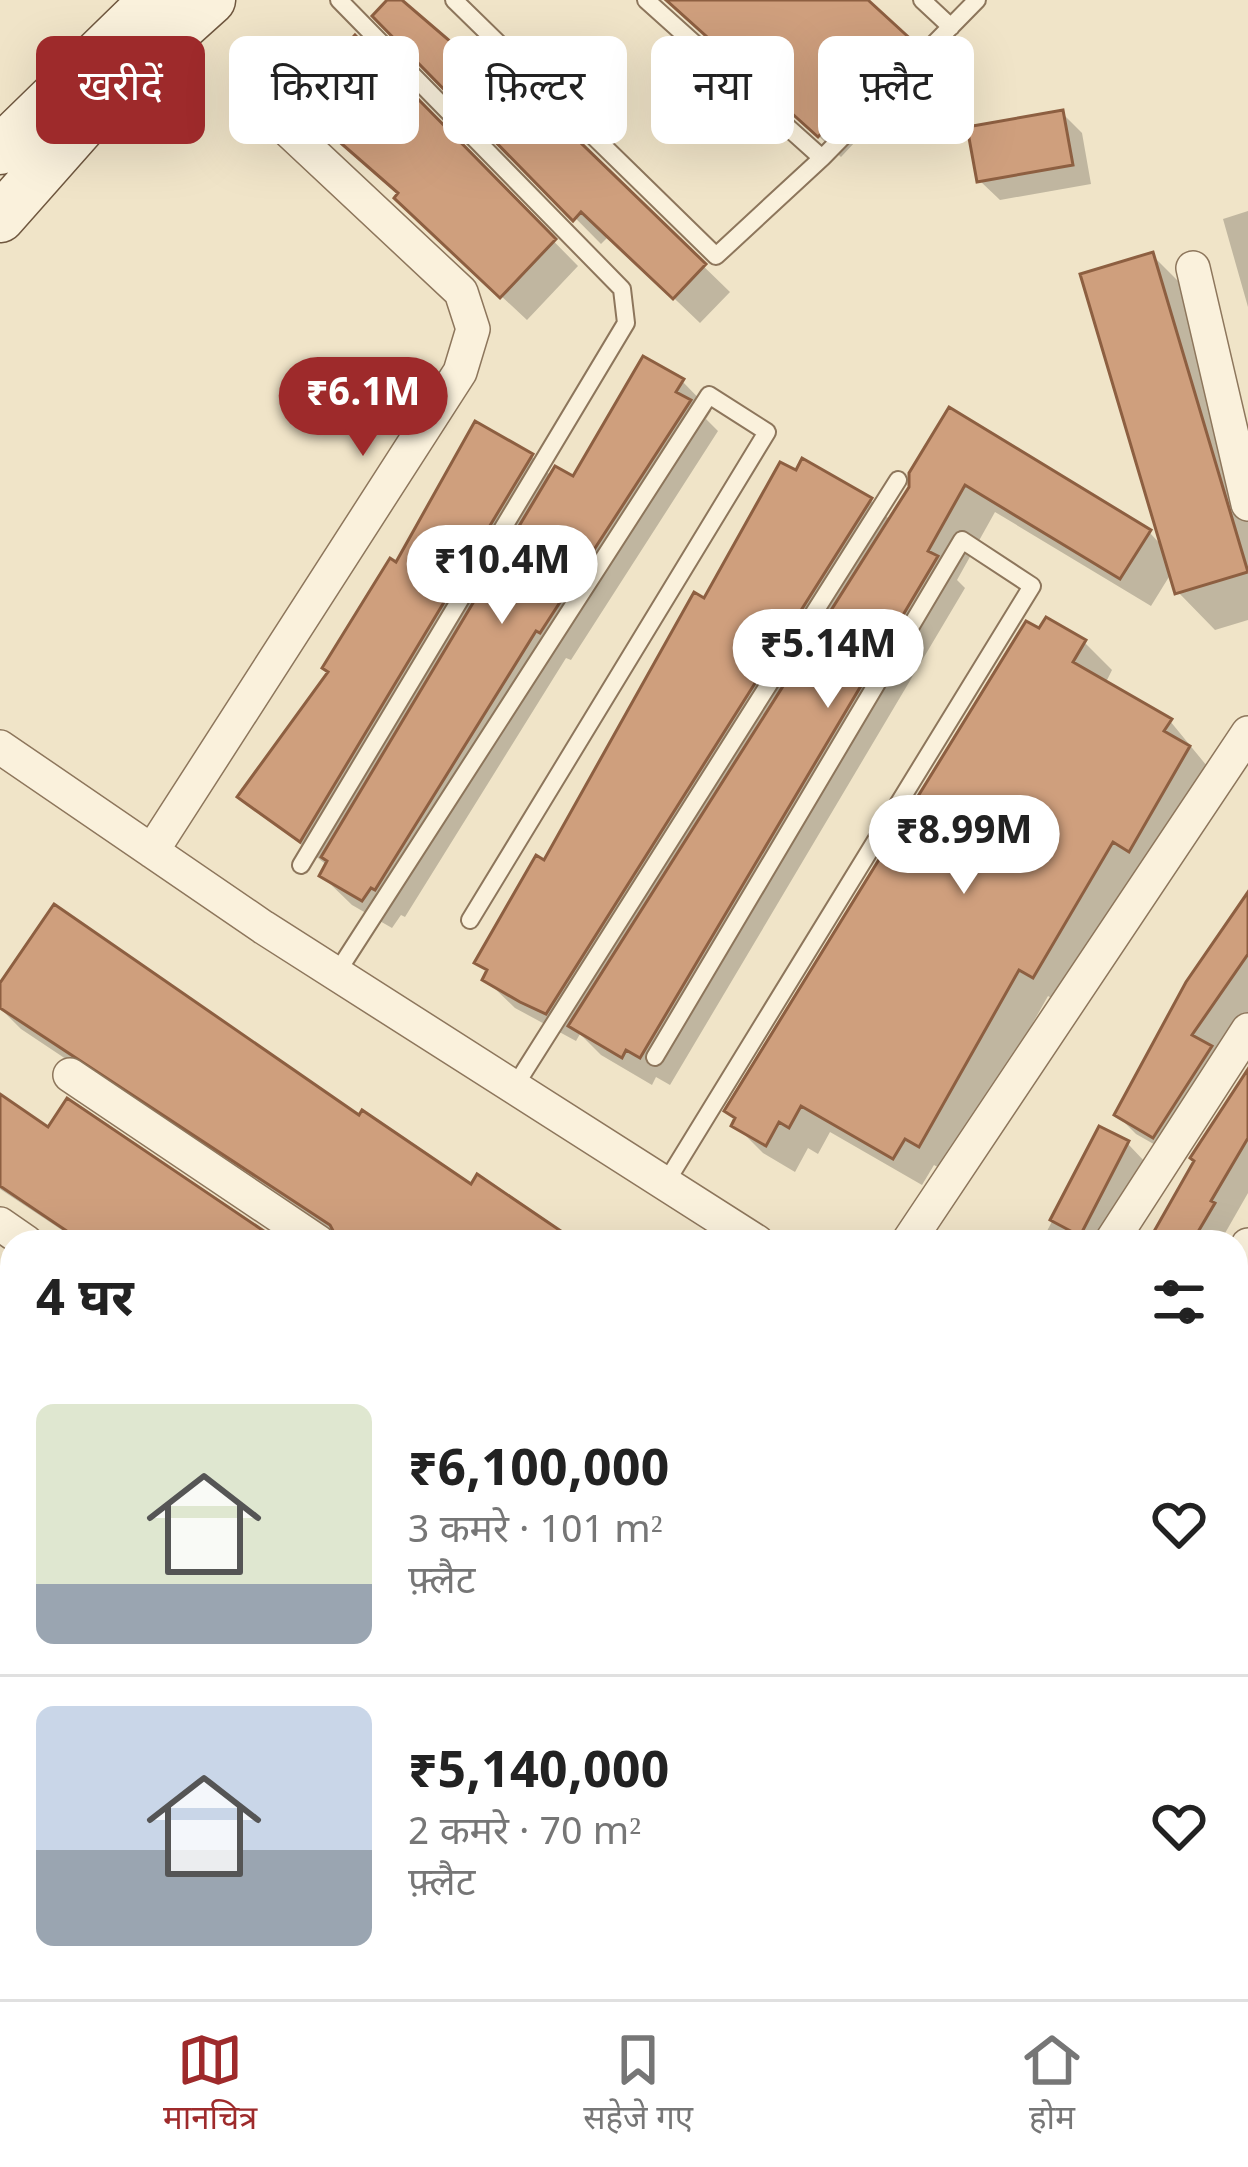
<!DOCTYPE html>
<html lang="hi">
<head>
<meta charset="utf-8">
<style>
  body { margin:0; font-family:Georgia,"Noto Sans Devanagari",serif; background:#f2f2f2; color:#222; height:100vh; display:flex; flex-direction:column; font-size:45px; white-space:nowrap }
  * { box-sizing:border-box; margin:0 }
  p { font-size:39px; color:#767676 }
  .icon { flex:none; width:66px; height:66px; fill:none; stroke:currentColor; stroke-width:2; stroke-linecap:round; stroke-linejoin:round }
  .map { position:relative; flex:1; overflow:hidden }
  .details { position:absolute; left:0px; top:1230px; width:1248px; height:771px; display:flex; flex-direction:column; background:#fff; border-radius:36px 36px 0 0; box-shadow:0 12px 48px #0002 }
  .details>* { flex:none }
  .hud { position:absolute; left:36px; top:36px; width:1176px; height:108px; display:flex; gap:24px }
  .price { position:absolute; translate:-50% -102px; padding:0 27px; border-radius:42px; background:#fff; color:#222; font-size:39px; line-height:78px; filter:drop-shadow(0 3px 6px #0008) }
  .price::after { content:''; position:absolute; left:50%; top:72px; width:36px; height:27px; margin-left:-18px; background:inherit; clip-path:polygon(0 0,100% 0,50% 100%) }
  .price.on { background:#9e2a2b; color:#fff }
  ul { padding:0; list-style:none }
  li { display:flex; align-items:center; gap:36px; height:300px; padding:0 36px }
  li+li { border-top:3px solid #e0e0e0 }
  li span { display:grid; place-items:center; flex:none; width:336px; height:240px; border-radius:18px; color:#555 }
  li>.icon { margin-inline-start:auto }
  span .icon { width:144px; height:144px; fill:#fffc; stroke-width:1 }
  li b { font-size:51px }
  h2 { display:flex; justify-content:space-between; align-items:center; height:144px; padding:0 36px; font-size:51px }
  .tag { padding:0 42px; border-radius:18px; background:#fff; box-shadow:0 12px 48px #0002; font-size:42px; line-height:108px }
  .tag.on { background:#9e2a2b; color:#fff }
  .menu { display:flex; justify-content:space-around; align-items:center; height:168px; border-top:3px solid #e0e0e0; background:#fff; font-size:33px; color:#767676 }
  .menu a { display:grid; justify-items:center; gap:6px }
  .menu .on { color:#9e2a2b }
  .map>svg:first-child { display:block }
  .shadow { fill:#0003 }
  .building { fill:#cf9f7d; stroke:#8d5f41; stroke-width:3 }
  .lines { fill:none; stroke-linecap:round; stroke-linejoin:round }
  .lane-casing { stroke:#8d765c; stroke-width:20 }
  .street-casing { stroke:#8d765c; stroke-width:36 }
  .secondary-casing { stroke:#6f573f; stroke-width:51 }
  .path { stroke:#8d765c; stroke-width:8; stroke-dasharray:9 6; stroke-linecap:butt }
  .lane { stroke:#faf1dc; stroke-width:16 }
  .street { stroke:#faf1dc; stroke-width:33 }
  .secondary { stroke:#faf1dc; stroke-width:48 }
</style>
</head>
<body>
<div class="map">
<svg width="1248" height="1999" viewBox="0 0 1248 1999">
  <rect width="100%" height="100%" fill="#f0e4c8"/>
  <!-- shadow -->
  <path class="shadow" d="M 391,0 L 398,0 L 480,71 L 491,60 L 730,292 L 700,323 L 609,236 L 601,244 L 376,16 Z
    M 671,0 L 863,0 L 935,68 L 908,96 L 903,91 L 841,157 Z
    M 355,39 L 578,266 L 527,320 L 422,222 L 401,195 L 335,62 Z
    M 1062,113 L 1082,133 L 1091,184 L 1000,200 L 980,181 Z
    M 1248,211 L 1248,307 L 1223,219 Z
    M 1153,256 L 1190,293 L 1248,490 L 1248,620 L 1215,630 L 1178,592 L 1172,572 L 1151,606 L 995,512 L 957,580 L 965,588 L 670,1085 L 656,1077 L 652,1085 L 601,1055 L 580,1034 L 576,1041 L 515,1008 L 485,979 L 489,973 L 478,963 L 545,864 L 705,602 L 870,500 L 891,521 L 950,411 L 1149,532 L 1164,548 Z
    M 682,381 L 711,411 L 706,419 L 718,431 L 571,660 L 566,658 L 405,917 L 401,915 L 392,928 L 352,905 L 322,876 L 328,866 L 241,797 L 331,673 L 397,566 L 531,456 L 552,477 L 574,480 Z
    M 1084,642 L 1112,670 L 1105,684 L 1170,721 L 1216,777 L 1062,1004 L 1048,996 L 948,1173 L 934,1165 L 922,1185 L 830,1132 L 818,1154 L 808,1148 L 795,1172 L 763,1153 L 735,1125 Z
    M 1248,896 L 1248,1040 L 1173,1155 L 1136,1134 L 1117,1115 Z
    M 0,989 L 359,1119 L 569,1242 L 340,1242 L 21,1029 L 0,1008 Z
    M 1248,1074 L 1248,1193 L 1220,1242 L 1152,1242 Z
    M 0,1098 L 48,1131 L 275,1242 L 80,1242 L 0,1189 Z
    M 1100,1130 L 1128,1144 L 1147,1164 L 1107,1242 L 1058,1242 L 1047,1231 Z
    M 0,1311 L 12,1319 L 12,1749 L 0,1767 Z
    M 1248,1402 L 1248,1466 L 1236,1457 L 1236,1421 Z
    M 1236,1721 L 1248,1729 L 1248,1999 L 1013,1999 L 1020,1989 L 1236,1989 Z
    M 12,1800 L 12,1926 L 0,1918 L 0,1818 Z
    M 104,1989 L 572,1989 L 587,1999 L 118,1999 Z"/>
  <!-- building -->
  <path class="building" d="M 387,0 L 402,0 L 480,67 L 491,56 L 706,264 L 673,299 L 581,212 L 573,221 L 372,16 Z
    M 666,0 L 868,0 L 916,44 L 884,76 L 879,71 L 818,137 Z
    M 355,35 L 556,239 L 500,298 L 394,198 L 398,193 L 279,89 L 319,44 L 334,58 Z
    M 1063,110 L 1073,165 L 977,182 L 967,127 Z
    M 1153,252 L 1248,572 L 1175,594 L 1080,274 Z
    M 643,356 L 684,379 L 676,392 L 691,400 L 540,633 L 536,631 L 375,890 L 371,888 L 362,901 L 319,876 L 327,861 L 321,857 L 555,466 L 573,476 Z
    M 949,407 L 1151,530 L 1120,579 L 965,485 L 928,551 L 938,556 L 640,1058 L 626,1050 L 622,1058 L 568,1026 L 909,487 L 909,473 Z
    M 475,421 L 533,454 L 300,842 L 237,797 L 328,672 L 322,668 L 390,558 L 396,562 Z
    M 802,458 L 872,498 L 546,1014 L 520,1002 L 482,980 L 487,970 L 474,963 L 536,855 L 544,860 L 694,592 L 704,598 L 780,462 L 796,470 Z
    M 1046,617 L 1086,640 L 1073,662 L 1172,719 L 1164,731 L 1190,746 L 1129,852 L 1113,842 L 1033,978 L 1019,970 L 919,1147 L 905,1139 L 893,1159 L 801,1106 L 789,1128 L 779,1122 L 766,1146 L 731,1126 L 735,1118 L 724,1111 L 1026,621 L 1039,628 Z
    M 1248,892 L 1248,954 L 1192,1035 L 1212,1046 L 1153,1138 L 1114,1115 L 1186,982 Z
    M 54,904 L 359,1115 L 362,1110 L 471,1184 L 477,1174 L 577,1242 L 339,1242 L 330,1225 L 0,1008 L 0,983 Z
    M 1248,1069 L 1248,1138 L 1211,1201 L 1215,1203 L 1192,1242 L 1148,1242 L 1194,1161 L 1190,1158 Z
    M 0,1094 L 48,1127 L 67,1098 L 280,1242 L 83,1242 L 0,1186 Z
    M 1099,1126 L 1129,1141 L 1080,1236 L 1050,1220 Z"/>
  <g class="lines">
    <!-- lane casing -->
    <g class="lane-casing">
      <path id="lane" d="M 454,0 L 716,256 L 822,158 L 977,0
        M 646,0 L 822,158
        M 922,0 L 951,27
        M 301,865 L 626,323 L 622,289 L 339,0
        M 336,974 L 709,395 L 767,432 L 470,920
        M 655,1057 L 962,540 L 1032,586 L 665,1184
        M 513,1089 L 898,480"/>
    </g>
    <!-- street casing -->
    <g class="street-casing">
      <path id="street" d="M 1193,268 L 1248,504
        M 0,747 L 263,927 L 757,1242
        M 152,851 L 460,372 L 473,329 L 461,292 L 255,99
        M 70,1075 L 318,1242
        M 0,1224 L 26,1242
        M 908,1242 L 1248,733
        M 1111,1242 L 1248,1030
        M 1236,1264 L 1248,1245
        M 1236,1376 L 1248,1357
        M 1236,1610 L 1248,1593
        M 0,1742 L 12,1725
        M 380,1989 L 394,1999
        M 658,1989 L 672,1999
        M 948,1999 L 955,1989"/>
    </g>
    <!-- secondary casing -->
    <g class="secondary-casing">
      <path id="secondary" d="M 0,150 L 154,0
        M 0,218 L 122,80 L 211,0"/>
    </g>
    <!-- path -->
    <path class="path" d="M 776,1989 L 790,1999
      M 881,1999 L 887,1989"/>
    <!-- lane -->
    <use href="#lane" class="lane"/>
    <!-- street -->
    <use href="#street" class="street"/>
    <!-- secondary -->
    <use href="#secondary" class="secondary"/>
  </g>
</svg>
<b class="price on" style="left:363px;top:459px">₹6.1M</b>
<b class="price" style="left:502px;top:627px">₹10.4M</b>
<b class="price" style="left:828px;top:711px">₹5.14M</b>
<b class="price" style="left:964px;top:897px">₹8.99M</b>
<div class="hud">
<a class="tag on">खरीदें</a>
<a class="tag">किराया</a>
<a class="tag">फ़िल्टर</a>
<a class="tag">नया</a>
<a class="tag">फ़्लैट</a>
</div>
<section class="details">
<h2>4 घर<svg class="icon" aria-label="filters" viewBox="0 0 24 24"><path d="M4 7h16M4 17h16"/><circle cx="9" cy="7" r="2"/><circle cx="15" cy="17" r="2"/></svg></h2>
<ul>
<li><span style="background:linear-gradient(#dfe7d0 75%,#9aa5b1 0)"><svg class="icon" aria-label="home" viewBox="0 0 24 24"><path d="M3 11l9-7 9 7M6 9v11h12V9"/></svg></span><div><b>₹6,100,000</b><p>3 कमरे · 101 m²</p><p>फ़्लैट</p></div><svg class="icon" aria-label="heart" viewBox="0 0 24 24"><path d="M12 20l-8-8c-3-5 5-10 8-4 3-6 11-1 8 4z"/></svg></li>
<li><span style="background:linear-gradient(#c9d6e8 60%,#9aa5b1 0)"><svg class="icon" aria-label="home" viewBox="0 0 24 24"><path d="M3 11l9-7 9 7M6 9v11h12V9"/></svg></span><div><b>₹5,140,000</b><p>2 कमरे · 70 m²</p><p>फ़्लैट</p></div><svg class="icon" aria-label="heart" viewBox="0 0 24 24"><path d="M12 20l-8-8c-3-5 5-10 8-4 3-6 11-1 8 4z"/></svg></li>
</ul>
</section>
</div>
<nav class="menu">
<a class="on"><svg class="icon" aria-label="map" viewBox="0 0 24 24"><path d="M3 6l6-2 6 2 6-2v14l-6 2-6-2-6 2zM9 4v14M15 6v14"/></svg>मानचित्र</a>
<a><svg class="icon" aria-label="saved" viewBox="0 0 24 24"><path d="M7 4h10v16l-5-4-5 4z"/></svg>सहेजे गए</a>
<a><svg class="icon" aria-label="home" viewBox="0 0 24 24"><path d="M3 11l9-7 9 7M6 9v11h12V9"/></svg>होम</a>
</nav>
</body>
</html>
